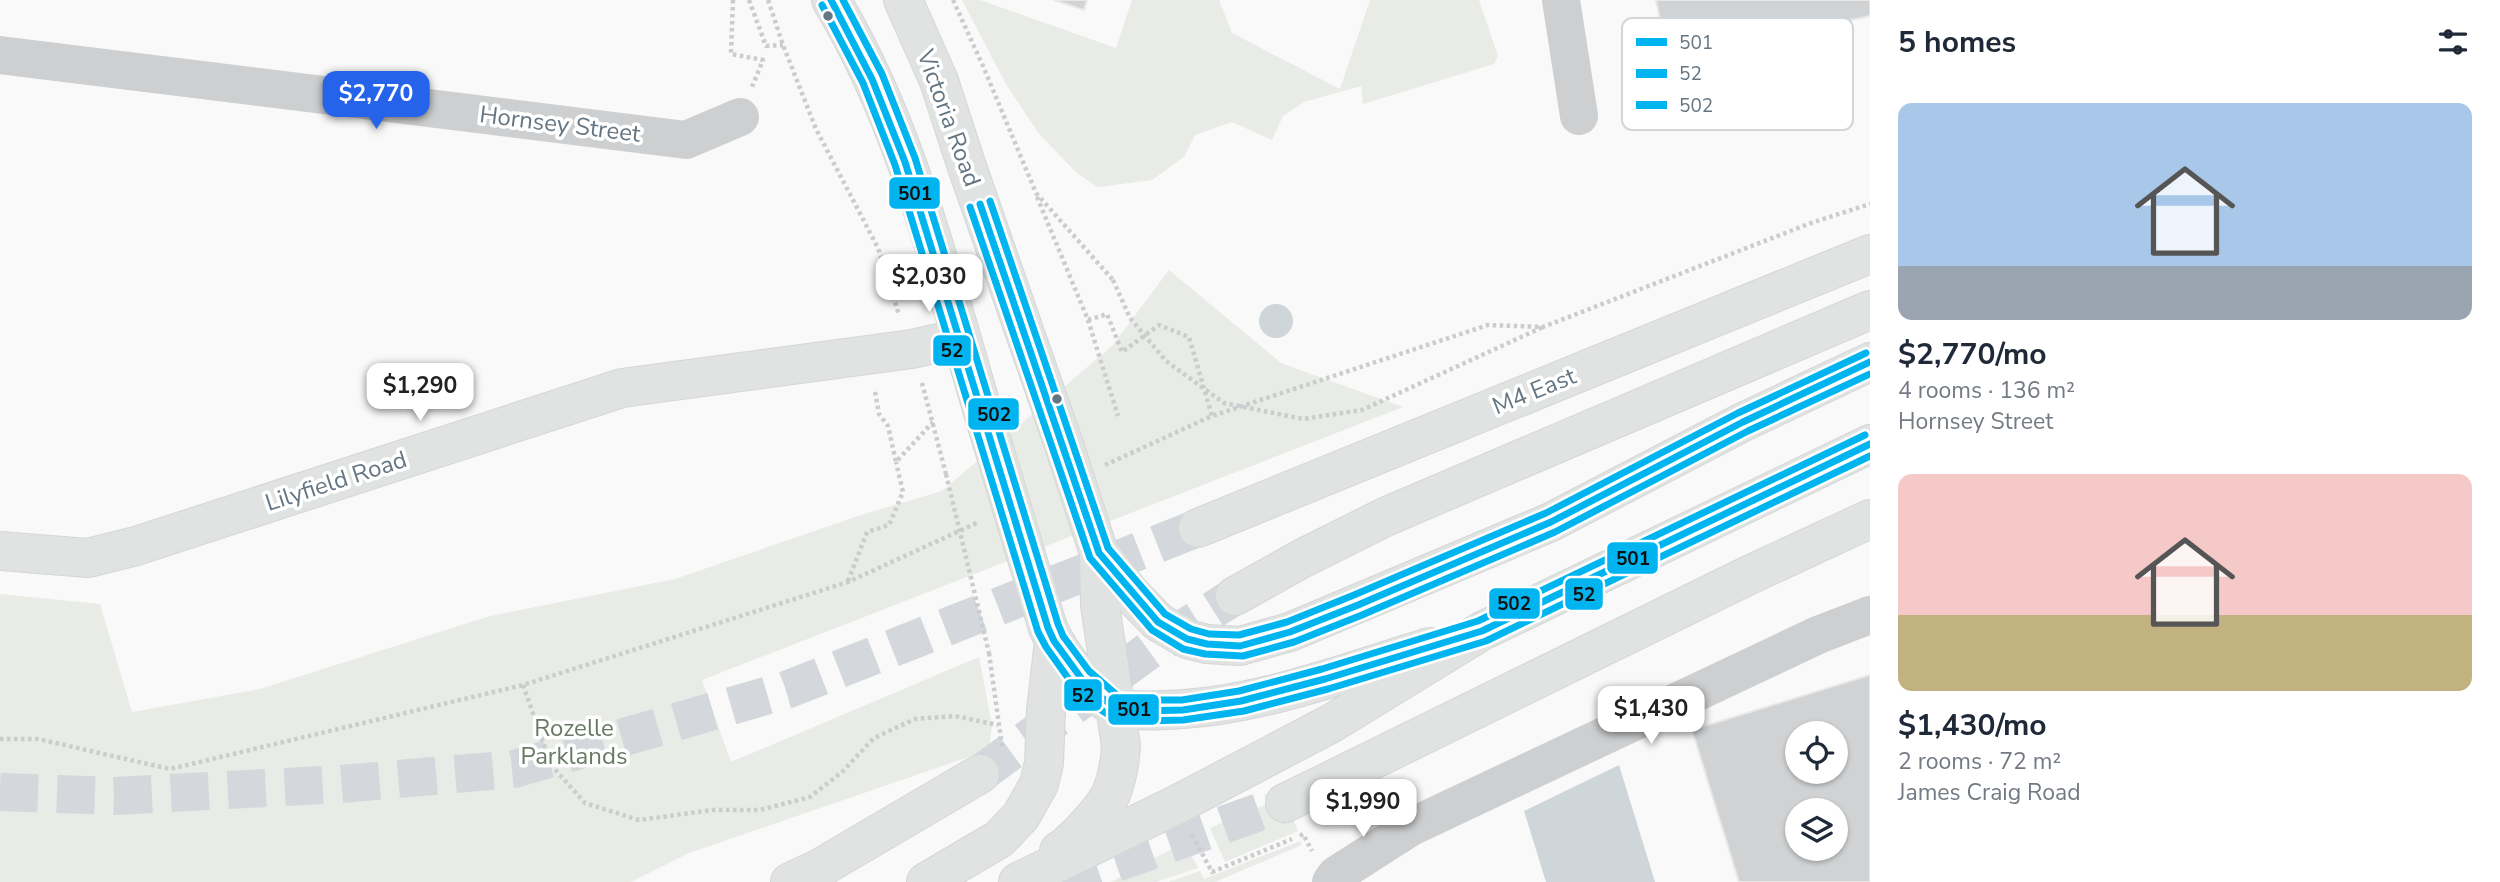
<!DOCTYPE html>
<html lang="en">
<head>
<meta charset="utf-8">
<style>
  body { margin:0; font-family:"Nunito Sans",sans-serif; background:#f2f2f3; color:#1f2937; height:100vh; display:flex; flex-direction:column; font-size:26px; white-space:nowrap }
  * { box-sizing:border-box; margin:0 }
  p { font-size:23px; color:#747a83 }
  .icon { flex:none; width:38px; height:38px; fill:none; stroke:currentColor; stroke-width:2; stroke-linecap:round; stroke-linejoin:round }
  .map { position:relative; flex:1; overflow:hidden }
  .panel { display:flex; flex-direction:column; background:#fff; width:630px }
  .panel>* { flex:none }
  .controls { position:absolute; left:1785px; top:721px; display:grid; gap:14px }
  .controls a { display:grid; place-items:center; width:63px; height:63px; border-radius:50%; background:#fff; box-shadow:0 2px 5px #0004; font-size:35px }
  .price { position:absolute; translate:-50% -60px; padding:0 16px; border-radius:14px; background:#fff; color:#222; font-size:23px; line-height:46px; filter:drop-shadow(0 2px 4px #0008) }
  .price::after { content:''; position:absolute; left:50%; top:42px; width:21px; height:16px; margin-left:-10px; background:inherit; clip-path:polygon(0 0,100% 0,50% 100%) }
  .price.current { background:#2563eb; color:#fff }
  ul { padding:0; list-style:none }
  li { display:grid; align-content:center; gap:14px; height:371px; padding:0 28px }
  li span { display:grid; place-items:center; height:217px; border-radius:14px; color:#555 }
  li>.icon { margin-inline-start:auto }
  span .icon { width:126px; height:126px; fill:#fffc; stroke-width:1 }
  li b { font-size:30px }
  h2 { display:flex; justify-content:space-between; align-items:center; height:84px; padding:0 28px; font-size:30px }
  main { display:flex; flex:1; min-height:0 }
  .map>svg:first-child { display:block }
  .green { fill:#e8ebe6 }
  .water { fill:#ced6d9 }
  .building { fill:#d0d2d3; stroke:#e8e8e8; stroke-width:2; fill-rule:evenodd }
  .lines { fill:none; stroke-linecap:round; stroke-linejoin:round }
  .highway-tunnel { stroke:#d4d8dc; stroke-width:38; stroke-dasharray:38 19; stroke-linecap:butt }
  .major-casing { stroke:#d5d6d7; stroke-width:40 }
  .highway-casing { stroke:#d5d6d6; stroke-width:40 }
  .path { stroke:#cbcccd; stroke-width:4.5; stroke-dasharray:3.5 3.5; stroke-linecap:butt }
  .minor { stroke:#cecfd0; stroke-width:38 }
  .major { stroke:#e1e2e2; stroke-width:38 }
  .highway { stroke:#e1e2e2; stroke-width:38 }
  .highway-bridge-casing { stroke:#d5d6d6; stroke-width:40; stroke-linecap:butt }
  .path-bridge { stroke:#cbcccd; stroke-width:4.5; stroke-dasharray:3.5 3.5; stroke-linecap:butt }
  .highway-bridge { stroke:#e1e2e2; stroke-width:38 }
  .bus-1-casing { stroke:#fff; stroke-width:12 }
  .bus-2-casing { stroke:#fff; stroke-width:12 }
  .bus-3-casing { stroke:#fff; stroke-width:12 }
  .bus-1 { stroke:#00b5ef; stroke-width:7 }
  .bus-2 { stroke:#00b5ef; stroke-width:7 }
  .bus-3 { stroke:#00b5ef; stroke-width:7 }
  .bus-dot { fill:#657683; stroke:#fff; stroke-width:2.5 }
  .labels { text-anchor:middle; stroke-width:7; stroke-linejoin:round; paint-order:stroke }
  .street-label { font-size:24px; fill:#657683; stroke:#fff }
  .park-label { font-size:24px; fill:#687a64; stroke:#fff }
  .key { fill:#fff; stroke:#d1d6da; stroke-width:2 }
  .key-label { font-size:19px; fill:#657683 }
  .line-badge { stroke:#fff; stroke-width:2.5 }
  .pale-badge-label { font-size:19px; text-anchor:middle; font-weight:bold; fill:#111 }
</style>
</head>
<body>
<main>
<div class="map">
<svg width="1870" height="882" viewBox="0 0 1870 882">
  <rect width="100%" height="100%" fill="#f9f9f9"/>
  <!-- green -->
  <path class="green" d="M 962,0 L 980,0 L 1116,48 L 1132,0 L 1219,0 L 1232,33 L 1340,89 L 1370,0 L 1479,0 L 1498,56 L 1494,64 L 1363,104 L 1361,86 L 1304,102 L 1283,116 L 1272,140 L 1232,122 L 1195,135 L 1184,157 L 1152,180 L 1098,187 L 1078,174 L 1039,134 L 1006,84 Z
    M 1169,270 L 1281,363 L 1403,407 L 702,680 L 731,762 L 979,657 L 992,726 L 989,750 L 689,853 L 631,882 L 0,882 L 0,594 L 100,604 L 132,712 L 260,689 L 490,616 L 675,579 L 867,513 L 942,491 L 1112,346 Z
    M 1280,788 L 1298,831 L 1225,862 L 1210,828 L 1267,804 L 1264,795 Z
    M 1300,841 L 1302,845 L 1215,882 L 1168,882 L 1200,871 L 1204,879 Z
    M 1184,842 L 1198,868 L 1156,882 L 1111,882 Z"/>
  <!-- water -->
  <path class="water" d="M1259 321a17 17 0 1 1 34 0a17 17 0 1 1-34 0Z
    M 1619,765 L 1655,882 L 1546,882 L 1524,811 Z"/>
  <!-- building -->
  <path class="building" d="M 1054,0 L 1087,0 L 1084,10 Z
    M 1656,0 L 1870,0 L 1870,16 L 1668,58 Z
    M 1870,675 L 1870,882 L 1739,882 L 1692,730 ZM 1797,733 L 1836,733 L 1836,772 L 1797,772 ZM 1797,810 L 1836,810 L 1836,849 L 1797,849 Z"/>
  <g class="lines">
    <!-- highway-tunnel -->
    <path class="highway-tunnel" d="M 980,774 L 1151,649 L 1235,596
      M 0,792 L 114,796 L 341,784 L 514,769 L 786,690 L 1198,528
      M 1062,882 L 1285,803"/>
    <!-- major casing -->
    <g class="major-casing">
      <path id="major" d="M 0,551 L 88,558 L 136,546 L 622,388 L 912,349 L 960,338"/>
    </g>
    <!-- highway casing -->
    <g class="highway-casing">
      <path id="highway" d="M 831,0 C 911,131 947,296 992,442
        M 903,0 L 939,81 L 966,164 L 1064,445
        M 1198,528 L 1870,254
        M 1130,593 L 1158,622 L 1187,639 L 1207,644 L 1240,646 L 1290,632 L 1551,522 L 1743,422 L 1870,362
        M 1235,596 L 1303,558 L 1385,517 L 1870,310
        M 1048,628 C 1058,651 1092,699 1117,707 C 1132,711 1149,711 1165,710 C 1255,708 1344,673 1430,647
        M 1285,803 L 1747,576 L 1870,519
        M 1059,851 C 1074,841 1103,810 1111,794 C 1117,779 1120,762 1121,746 L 1100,605
        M 790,882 L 820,868 L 980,774
        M 926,882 L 999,839 L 1021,816 L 1039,784 L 1044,763 L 1046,710 L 1054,641
        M 1018,882 L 1176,805 L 1332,723 L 1482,631 L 1870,444"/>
    </g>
    <!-- path -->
    <path class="path" d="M 733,0 L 731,54 L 763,60 L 752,87
      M 749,0 L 766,46 L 783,45
      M 768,0 L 783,45 L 816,129 L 878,248 L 899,315
      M 953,0 L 983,66 L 1036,193 L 1113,280
      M 1037,197 L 1088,320 L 1118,416
      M 1088,320 L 1107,314 L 1122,352 L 1159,325 L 1189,337 L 1212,416
      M 922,383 L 946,474
      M 875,392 L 879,414 L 888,426 L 896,462 L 933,422
      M 1105,465 L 1212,416 L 1488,325 L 1543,327 L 1811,223 L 1870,204
      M 848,581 L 867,532 L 889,525 L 903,492 L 896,462
      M 989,653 L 1002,746
      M 523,685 L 551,765 L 585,803 L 639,820 L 712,810 L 760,810 L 810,797 L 842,772 L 874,738 L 915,719 L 955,716 L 998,725
      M 0,739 L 38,739 L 170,769 L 523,685 L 848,582 L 979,522
      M 1192,835 L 1212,872 L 1292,839
      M 1300,836 L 1303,834 L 1312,851"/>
    <!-- minor -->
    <path class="minor" d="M 1561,0 L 1579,116
      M 0,55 L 686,140 L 740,117
      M 1331,882 L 1336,875 L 1411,827 L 1818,635 L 1870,615"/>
    <!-- major -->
    <use href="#major" class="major"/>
    <!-- highway -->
    <use href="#highway" class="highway"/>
    <!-- highway-bridge casing -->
    <g class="highway-bridge-casing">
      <path id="highway-bridge" d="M 992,442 L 1048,628
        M 1064,445 L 1099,553 L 1100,605
        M 1099,553 L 1130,593"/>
    </g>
    <!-- path-bridge -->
    <path class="path-bridge" d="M 1113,280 L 1130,318 L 1166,361 L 1224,403 L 1303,419 L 1362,410 L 1543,327
      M 946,474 L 989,653"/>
    <!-- highway-bridge -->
    <use href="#highway-bridge" class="highway-bridge"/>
    <!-- bus-1 casing -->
    <g class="bus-1-casing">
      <path id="bus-1" d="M 831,0 L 872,79 L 905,162 L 1048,628 L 1054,641 L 1081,678 L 1099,696 L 1115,707 L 1143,711 L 1183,710 L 1241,701 L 1325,679 L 1482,631 L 1870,444
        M 980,204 L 1099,553 L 1158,622 L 1187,639 L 1207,644 L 1240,646 L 1290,632 L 1358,605 L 1551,522 L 1743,422 L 1870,362"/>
    </g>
    <!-- bus-2 casing -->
    <g class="bus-2-casing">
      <path id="bus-2" d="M 822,5 L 863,83 L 895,165 L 1038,632 L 1046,647 L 1073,685 L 1092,704 L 1112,717 L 1142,721 L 1183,720 L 1244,711 L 1328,689 L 1486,641 L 1870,456
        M 970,207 L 1090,558 L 1152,630 L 1183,649 L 1205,654 L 1243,656 L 1294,642 L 1362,615 L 1555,532 L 1748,431 L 1870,374"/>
    </g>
    <!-- bus-3 casing -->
    <g class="bus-3-casing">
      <path id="bus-3" d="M 843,0 L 882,74 L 915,158 L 1058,624 L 1063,636 L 1089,671 L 1119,697 L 1144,700 L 1182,700 L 1239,691 L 1322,669 L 1478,621 L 1865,435
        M 990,201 L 1108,548 L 1165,614 L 1191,629 L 1209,634 L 1239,635 L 1287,622 L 1354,595 L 1546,513 L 1738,413 L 1866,353"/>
    </g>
    <!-- bus-1 -->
    <use href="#bus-1" class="bus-1"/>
    <!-- bus-2 -->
    <use href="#bus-2" class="bus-2"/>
    <!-- bus-3 -->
    <use href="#bus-3" class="bus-3"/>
  </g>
  <!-- markers -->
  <g class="bus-dot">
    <circle cx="828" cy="16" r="6"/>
    <circle cx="1057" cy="399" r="6"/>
  </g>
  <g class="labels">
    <!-- street labels -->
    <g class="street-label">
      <text transform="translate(949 118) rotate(70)" y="8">Victoria Road</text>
      <text transform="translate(560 124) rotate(7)" y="8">Hornsey Street</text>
      <text transform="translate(1534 391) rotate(-22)" y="8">M4 East</text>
      <text transform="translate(336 481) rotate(-18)" y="8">Lilyfield Road</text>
    </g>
    <!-- park labels -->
    <g class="park-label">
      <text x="574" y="736">Rozelle<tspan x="574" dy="28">Parklands</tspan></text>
    </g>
  </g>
  <!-- legend -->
  <rect x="1622" y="18" width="231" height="112" rx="10" class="key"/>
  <rect x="1636" y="38" width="31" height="8" fill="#00b5ef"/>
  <rect x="1636" y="69" width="31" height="9" fill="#00b5ef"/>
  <rect x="1636" y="101" width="31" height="8" fill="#00b5ef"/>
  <g class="key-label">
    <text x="1679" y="49">501</text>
    <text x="1679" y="80">52</text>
    <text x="1679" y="112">502</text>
  </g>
  <g class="line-badge">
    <rect x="888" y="176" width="53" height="34" rx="7" fill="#00b5ef"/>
    <rect x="932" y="334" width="40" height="33" rx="7" fill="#00b5ef"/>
    <rect x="967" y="397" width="53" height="34" rx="7" fill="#00b5ef"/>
    <rect x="1606" y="541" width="53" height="34" rx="7" fill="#00b5ef"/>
    <rect x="1564" y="577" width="40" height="34" rx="7" fill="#00b5ef"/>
    <rect x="1488" y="587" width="53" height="33" rx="7" fill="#00b5ef"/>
    <rect x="1063" y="678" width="40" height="34" rx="7" fill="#00b5ef"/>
    <rect x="1107" y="693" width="53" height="33" rx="7" fill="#00b5ef"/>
  </g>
  <g class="pale-badge-label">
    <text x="915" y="200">501</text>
    <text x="952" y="357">52</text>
    <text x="994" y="421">502</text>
    <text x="1633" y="565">501</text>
    <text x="1584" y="601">52</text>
    <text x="1514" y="610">502</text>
    <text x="1083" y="702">52</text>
    <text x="1134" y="716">501</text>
  </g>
</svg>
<div class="controls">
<a><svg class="icon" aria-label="locate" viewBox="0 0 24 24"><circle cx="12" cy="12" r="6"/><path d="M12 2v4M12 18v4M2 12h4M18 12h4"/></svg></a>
<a><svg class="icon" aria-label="layers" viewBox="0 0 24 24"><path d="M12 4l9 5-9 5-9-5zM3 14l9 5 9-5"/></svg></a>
</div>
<b class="price current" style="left:376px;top:131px">$2,770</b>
<b class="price" style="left:929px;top:314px">$2,030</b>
<b class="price" style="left:420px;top:423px">$1,290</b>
<b class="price" style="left:1651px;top:746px">$1,430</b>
<b class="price" style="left:1363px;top:839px">$1,990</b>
</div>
<section class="panel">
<h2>5 homes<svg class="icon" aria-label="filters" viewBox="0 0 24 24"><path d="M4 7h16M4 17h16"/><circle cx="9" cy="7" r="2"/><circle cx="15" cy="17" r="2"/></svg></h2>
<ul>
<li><span style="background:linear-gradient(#a9c7e8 75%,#9aa5b1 0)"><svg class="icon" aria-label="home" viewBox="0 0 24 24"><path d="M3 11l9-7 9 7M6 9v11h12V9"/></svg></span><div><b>$2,770/mo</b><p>4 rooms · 136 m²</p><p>Hornsey Street</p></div></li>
<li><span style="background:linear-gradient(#f6c9c9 65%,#c2b280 0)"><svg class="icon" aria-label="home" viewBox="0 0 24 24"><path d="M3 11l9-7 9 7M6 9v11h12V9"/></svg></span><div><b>$1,430/mo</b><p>2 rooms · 72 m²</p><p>James Craig Road</p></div></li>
</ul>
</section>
</main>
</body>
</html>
